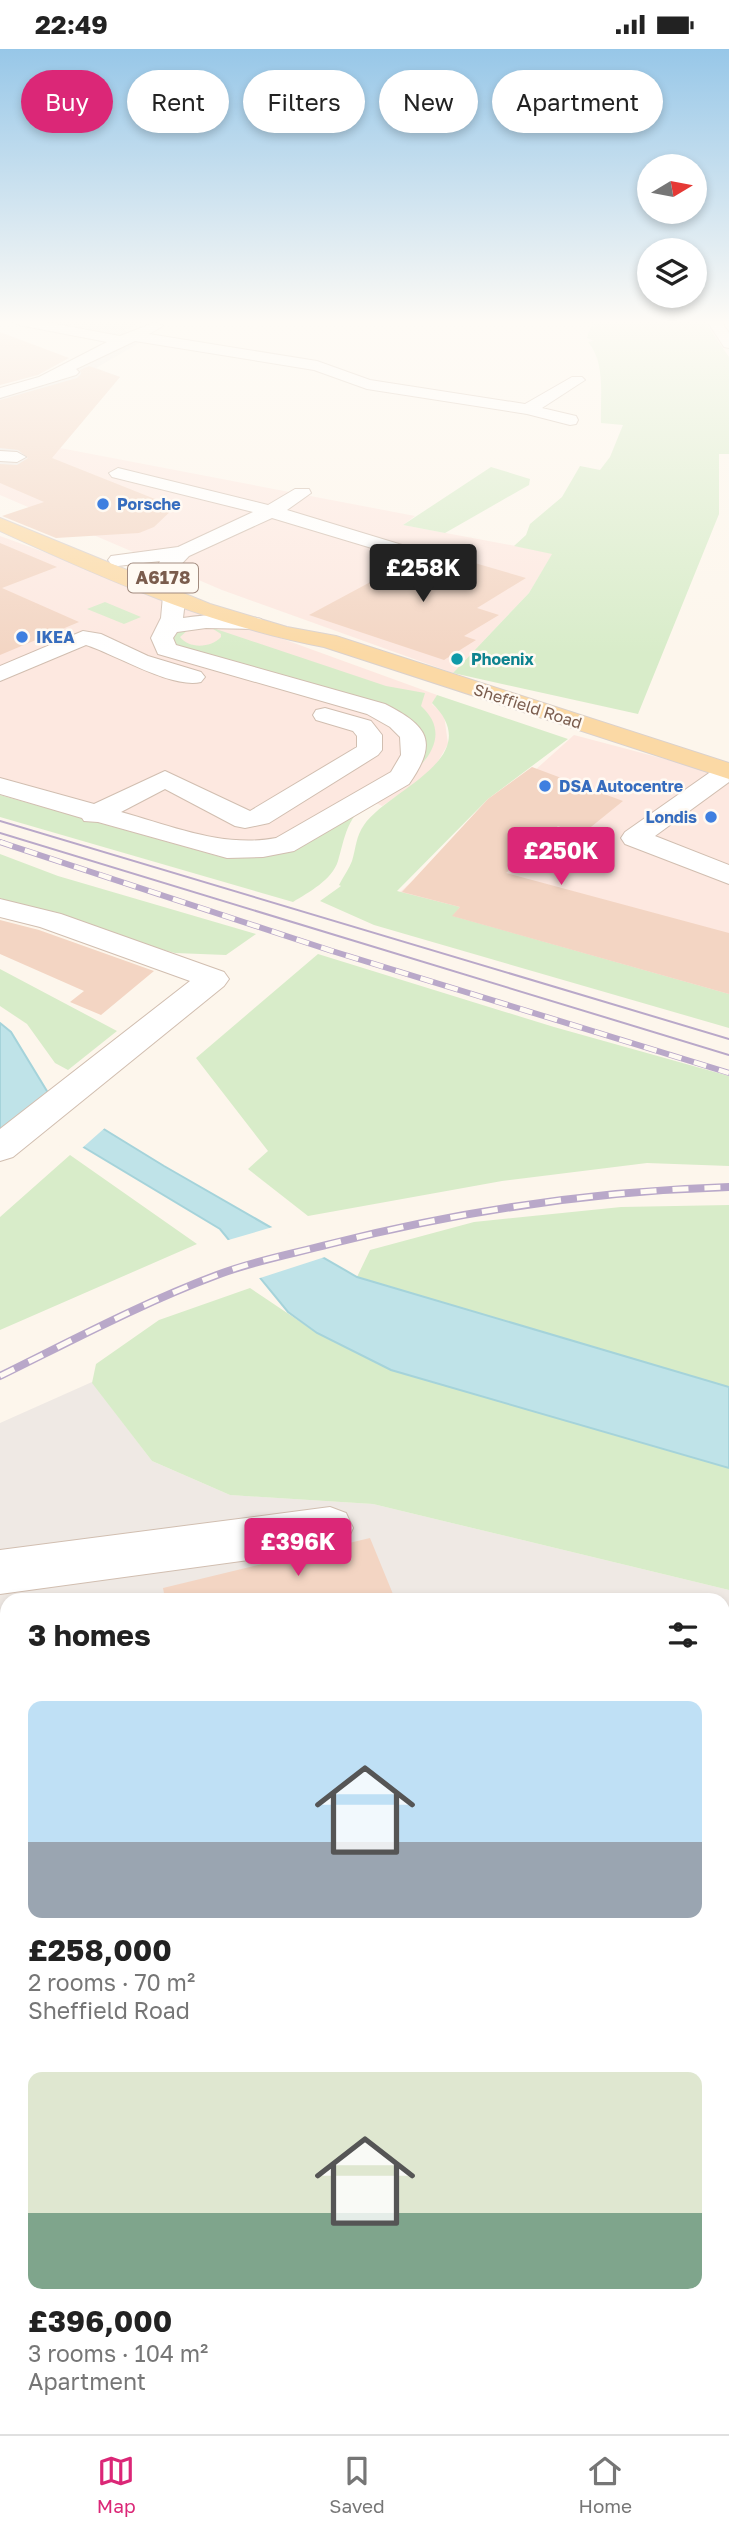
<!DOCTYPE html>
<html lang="en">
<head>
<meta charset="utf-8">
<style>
  body { margin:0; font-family:"Golos Text",sans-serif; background:#f6f6f6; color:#222; height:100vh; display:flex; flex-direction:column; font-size:26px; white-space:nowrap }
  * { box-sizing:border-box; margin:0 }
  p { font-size:23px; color:#767676 }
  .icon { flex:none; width:38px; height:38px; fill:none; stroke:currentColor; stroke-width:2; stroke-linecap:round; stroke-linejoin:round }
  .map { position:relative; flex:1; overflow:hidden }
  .drawer { position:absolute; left:0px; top:1544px; width:730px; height:842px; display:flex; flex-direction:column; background:#fff; border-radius:21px 21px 0 0; box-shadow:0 4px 10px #0003 }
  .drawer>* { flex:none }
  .hud { position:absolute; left:21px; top:21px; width:688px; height:63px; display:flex; gap:14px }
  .needle { width:46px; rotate:80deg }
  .buttons { position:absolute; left:637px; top:105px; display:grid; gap:14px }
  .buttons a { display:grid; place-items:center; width:70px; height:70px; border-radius:50%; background:#fff; box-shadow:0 4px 10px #0003; font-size:35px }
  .price { position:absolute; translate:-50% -60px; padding:0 16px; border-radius:7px; background:#db2777; color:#fff; font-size:23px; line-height:46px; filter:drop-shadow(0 2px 4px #0008) }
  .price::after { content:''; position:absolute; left:50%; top:42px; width:21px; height:16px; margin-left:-10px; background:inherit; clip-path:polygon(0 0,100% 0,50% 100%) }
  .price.selected { background:#222; color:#fff }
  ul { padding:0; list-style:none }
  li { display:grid; align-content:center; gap:14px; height:371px; padding:0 28px }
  li span { display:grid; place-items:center; height:217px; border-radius:14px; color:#555 }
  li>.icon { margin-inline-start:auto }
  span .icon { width:126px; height:126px; fill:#fffc; stroke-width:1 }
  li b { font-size:30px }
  h2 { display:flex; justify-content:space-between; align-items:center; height:84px; padding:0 28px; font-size:30px }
  .tag { padding:0 24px; border-radius:32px; background:#fff; box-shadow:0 4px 10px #0003; font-size:24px; line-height:63px }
  .tag.selected { background:#db2777; color:#fff }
  .status { display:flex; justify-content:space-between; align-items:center; height:49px; padding:0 35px; background:#fff; direction:ltr }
  .status svg { height:19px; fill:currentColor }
  .dock { display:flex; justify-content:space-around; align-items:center; height:98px; border-top:2px solid #e0e0e0; background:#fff; font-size:19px; color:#767676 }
  .dock a { display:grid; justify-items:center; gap:4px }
  .dock .selected { color:#db2777 }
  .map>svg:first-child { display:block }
  .commercial { fill:#fde8e0 }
  .industrial { fill:#efe9e4; fill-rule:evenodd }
  .green { fill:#d8ecc9 }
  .water { fill:#bfe3e8; stroke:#a5d3da; stroke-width:2 }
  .pier { fill:#fdf6ec }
  .building { fill:#f3d5c3 }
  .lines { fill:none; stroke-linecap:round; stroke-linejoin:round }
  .minor-casing { stroke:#d1beb0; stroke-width:2 }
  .major-casing { stroke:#dad1cd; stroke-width:2 }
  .minor { fill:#fff; fill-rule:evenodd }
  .major { fill:#fbd9a5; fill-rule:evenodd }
  .tram { stroke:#b9a8c9; stroke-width:2 }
  .rail-far2-casing { stroke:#b9a8c9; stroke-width:5 }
  .rail-far1-casing { stroke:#b9a8c9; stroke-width:6 }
  .rail-casing { stroke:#b9a8c9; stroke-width:8 }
  .rail-far2 { stroke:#fffaf3; stroke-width:3.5; stroke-dasharray:10; stroke-linecap:butt }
  .rail-far1 { stroke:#fffaf3; stroke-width:4.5; stroke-dasharray:13; stroke-linecap:butt }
  .rail { stroke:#fffaf3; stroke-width:5; stroke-dasharray:16; stroke-linecap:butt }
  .shop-dot { fill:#3f7fe0; stroke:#fffaf3; stroke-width:2.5 }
  .culture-dot { fill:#0f9aa8; stroke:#fffaf3; stroke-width:2.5 }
  .labels { text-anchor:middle; stroke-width:5; stroke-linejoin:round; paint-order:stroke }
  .far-shop-label { font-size:16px; font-weight:bold; fill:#366cbe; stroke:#fffaf3; text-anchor:start }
  .far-culture-label { font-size:16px; font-weight:bold; fill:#0d838f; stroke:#fffaf3; text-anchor:start }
  .far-street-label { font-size:16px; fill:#7a5c4d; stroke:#fffaf3 }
  .shield { fill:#fffaf3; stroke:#a28b7f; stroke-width:2 }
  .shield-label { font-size:18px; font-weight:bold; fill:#7a5c4d }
</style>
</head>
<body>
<div class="status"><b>22:49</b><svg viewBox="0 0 49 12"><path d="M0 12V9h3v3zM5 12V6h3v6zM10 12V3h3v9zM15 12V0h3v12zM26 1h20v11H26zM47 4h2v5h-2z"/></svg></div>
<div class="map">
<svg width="729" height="2385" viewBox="0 0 729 2385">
  <rect width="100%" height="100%" fill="#fdf6ec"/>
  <!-- commercial -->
  <path class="commercial" d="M 60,399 L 415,467 L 403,476 L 553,504 L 529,544 L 453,624 L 222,541 L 0,446 L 0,430 Z
    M 0,487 L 437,646 L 432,655 L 444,666 L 448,695 L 436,716 L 414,736 L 382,757 L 372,752 L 236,808 L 206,806 L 0,746 Z
    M 574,686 L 729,727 L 729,962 L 379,862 Z"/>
  <!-- industrial -->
  <path class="industrial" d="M 21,272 L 145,272 L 125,281 L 141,293 L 96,319 L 120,328 L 60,399 L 0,430 L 0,349 L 22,343 L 122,292 Z
    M 92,1333 L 152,1412 L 230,1446 L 373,1455 L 729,1541 L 729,2385 L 0,2385 L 0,1374 ZM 7,1550 L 723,1550 L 723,2378 L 7,2378 Z"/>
  <!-- green -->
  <path class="green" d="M 580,272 L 704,272 L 729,308 L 729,405 L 719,405 L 719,465 L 638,665 L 453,624 L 529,544 L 552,505 L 514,497 L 526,486 L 530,475 L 562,448 L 580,417 L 600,421 L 610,408 L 623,376 L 601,374 C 600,347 606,314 588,293 L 594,292 L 587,289 L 591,277 L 596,277 Z
    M 491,418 L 530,430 L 529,436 L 445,484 L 403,476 Z
    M 105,553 L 141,568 L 124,575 L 87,560 Z
    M 210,578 L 386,637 L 425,644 L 421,657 C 443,677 438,698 419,718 L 418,680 L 172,595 L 173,582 L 189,580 L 180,588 C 189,600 211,599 221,588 L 221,585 Z
    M 437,646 L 568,690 L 488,750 L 397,842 L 460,858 L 453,867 L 729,945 L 729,979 L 374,876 L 320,852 L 341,837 L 339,836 C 343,828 349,820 352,812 C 356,799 356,787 364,776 C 389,740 488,709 432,654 Z
    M 0,746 L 221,808 L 236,808 L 359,761 C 345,778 344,792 338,812 C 332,831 309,843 293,853 L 0,768 Z
    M 0,805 L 58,827 L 256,885 L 226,906 L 175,904 L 102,884 L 0,849 Z
    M 318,905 L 554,978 L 729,1027 L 729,1117 L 647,1114 L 502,1132 L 308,1167 L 248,1120 L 268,1102 L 196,1009 Z
    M 0,920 L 117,982 L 68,1021 L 55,1014 L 27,975 L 0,957 Z
    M 70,1106 L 197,1195 L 0,1281 L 0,1168 Z
    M 729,1156 L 729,1338 L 357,1228 L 370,1201 L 474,1173 L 621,1158 Z
    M 250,1239 L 317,1284 L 391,1321 L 729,1419 L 729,1541 L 373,1455 L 230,1446 L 152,1412 L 92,1334 L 96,1315 L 159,1271 Z"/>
  <!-- water -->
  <path class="water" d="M 0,974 L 11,983 L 50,1047 L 164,1117 L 357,1228 L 729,1338 L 729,1419 L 391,1321 L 317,1284 L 288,1263 L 220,1180 L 75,1093 L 0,1093 Z"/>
  <!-- pier -->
  <path class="pier" d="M 54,1045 L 107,1077 L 81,1100 L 74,1096 L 0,1097 Z
    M 276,1177 L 328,1207 L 257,1230 L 225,1192 Z"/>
  <!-- building -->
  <path class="building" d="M 0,283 L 69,309 L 38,326 L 0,336 Z
    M 89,317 L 120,328 L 52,409 L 175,458 L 154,478 L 139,484 L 56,489 L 2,467 L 44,453 L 0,434 L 0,415 L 17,416 L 28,409 L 18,401 L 0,399 L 0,351 L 77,329 L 81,325 L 80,321 Z
    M 0,494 L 57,518 L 2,539 L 79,573 L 0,606 Z
    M 430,501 L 526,529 L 477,559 L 499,566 L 464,587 L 476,591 L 444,611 L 309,566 Z
    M 532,718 L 623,752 L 581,786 L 558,777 L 506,824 L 729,884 L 729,945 L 452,867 L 460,858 L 402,843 L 488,750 Z
    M 0,871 L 39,881 L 154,922 L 101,966 L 70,953 L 84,942 L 0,905 Z
    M 370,1489 L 395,1550 L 165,1550 L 163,1539 L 291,1508 L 331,1502 L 349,1494 Z"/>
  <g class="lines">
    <!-- minor casing -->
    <g class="minor-casing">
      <path id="minor" d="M 12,272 L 40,272 L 120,287 L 156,273 L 163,277 L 149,285 L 317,312 L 370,331 L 525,355 L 572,328 L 582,328 L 585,331 L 542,359 L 576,367 L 578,371 L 576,375 L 570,376 L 527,365 L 367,340 L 314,321 L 135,292 L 76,320 L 79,323 L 76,326 L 0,349 L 0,339 L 39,328 L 107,293 L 19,276 Z
        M 707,272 L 721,272 L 729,284 L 729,299 L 724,298 Z
        M 0,402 L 17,403 L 26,408 L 17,413 L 0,412 Z
        M 118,419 L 268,456 L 295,440 L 309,440 L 311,444 L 287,461 L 412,499 L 415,503 L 412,507 L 405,509 L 272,469 L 189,507 L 172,525 L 158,525 L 155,521 L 160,512 L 118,517 L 111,515 L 108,511 L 111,507 L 178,498 L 253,463 L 112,428 L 109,424 Z
        M 174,541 L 182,542 L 185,552 L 183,569 C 208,565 236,564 261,570 L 264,575 L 261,580 L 206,579 L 177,583 L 173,589 L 176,596 L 385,655 C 428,677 439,692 409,735 L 294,802 L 263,808 L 227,809 L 98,773 L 84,772 L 82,769 L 0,745 L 0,729 L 94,755 L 165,722 L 250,762 L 357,698 L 357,687 L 353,682 L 316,671 L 313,666 L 316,661 L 325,659 L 371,672 L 382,686 L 382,701 L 378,706 L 269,774 L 245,779 L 235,777 L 165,740 L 121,763 C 172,777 223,799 276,789 L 391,723 L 401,706 L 400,688 L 390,678 L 367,665 L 158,605 L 151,589 L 161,569 L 163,547 L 166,542 Z
        M 83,582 L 101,585 L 148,607 L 201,623 L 205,628 L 201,633 C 171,640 115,605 86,596 L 0,632 L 0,617 Z
        M 728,714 L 729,733 L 655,787 L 729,816 L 729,835 L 625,795 L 621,789 L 625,783 L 719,717 Z
        M 0,850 L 61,865 L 224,923 L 229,930 L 224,937 L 13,1108 L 0,1112 L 0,1080 L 190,932 L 40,878 L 0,868 Z
        M 330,1458 L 346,1464 L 353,1479 L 346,1494 L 330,1500 L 0,1545 L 0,1501 Z
        M 7,1818 L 7,1874 L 0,1876 L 0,1820 Z
        M 0,2051 L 7,2054 L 7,2176 L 0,2173 Z
        M 77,2378 L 154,2378 L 157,2385 L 80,2385 Z
        M 243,2378 L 313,2378 L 314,2385 L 244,2385 Z"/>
    </g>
    <!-- major casing -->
    <g class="major-casing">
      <path id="major" d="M 0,469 L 210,555 L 287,578 L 336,587 L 729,714 L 729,730 L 324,598 C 209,576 105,530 0,482 Z"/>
    </g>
    <!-- minor -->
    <use href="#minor" class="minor"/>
    <!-- major -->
    <use href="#major" class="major"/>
    <!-- tram -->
    <path class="tram" d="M 0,772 L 729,990
      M 0,784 L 729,1006"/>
    <!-- rail-far2 casing -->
    <g class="rail-far2-casing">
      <path id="rail-far2" d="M 0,793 L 4,794"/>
    </g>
    <!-- rail-far1 casing -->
    <g class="rail-far1-casing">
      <path id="rail-far1" d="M 0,793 L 332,902 L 729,1024"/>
    </g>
    <!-- rail casing -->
    <g class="rail-casing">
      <path id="rail" d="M 0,1327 C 71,1292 142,1254 217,1226 C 253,1212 292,1205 330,1195 C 461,1162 593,1142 729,1138"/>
    </g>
    <!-- rail-far2 -->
    <use href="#rail-far2" class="rail-far2"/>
    <!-- rail-far1 -->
    <use href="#rail-far1" class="rail-far1"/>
    <!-- rail -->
    <use href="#rail" class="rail"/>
  </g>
  <!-- sky -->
  <linearGradient id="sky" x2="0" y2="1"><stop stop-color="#97c7e8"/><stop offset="0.45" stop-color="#fefbf6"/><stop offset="1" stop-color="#fefbf6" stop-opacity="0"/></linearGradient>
  <rect width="729" height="606" fill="url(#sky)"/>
  <!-- markers -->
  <g class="shop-dot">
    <circle cx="103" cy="455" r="7"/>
    <circle cx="22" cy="588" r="7"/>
    <circle cx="545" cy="737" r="7"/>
    <circle cx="711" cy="768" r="7"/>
  </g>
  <circle class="culture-dot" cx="457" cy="610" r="7"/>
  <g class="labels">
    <!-- far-shop labels -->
    <g class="far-shop-label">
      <text x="117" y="461">Porsche</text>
      <text x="36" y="594">IKEA</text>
      <text x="559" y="743">DSA Autocentre</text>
      <text x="697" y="774" text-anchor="end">Londis</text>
    </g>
    <!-- far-culture labels -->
    <g class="far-culture-label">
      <text x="471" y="616">Phoenix</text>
    </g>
    <!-- far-street labels -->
    <g class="far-street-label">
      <text transform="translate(528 657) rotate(18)" y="6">Sheffield Road</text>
    </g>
    <!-- shield labels -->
    <rect class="shield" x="128" y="514.5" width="70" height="29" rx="5"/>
    <g class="shield-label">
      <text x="163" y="535">A6178</text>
    </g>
  </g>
</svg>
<div class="buttons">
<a><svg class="needle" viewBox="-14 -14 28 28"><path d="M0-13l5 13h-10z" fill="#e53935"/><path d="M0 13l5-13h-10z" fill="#767676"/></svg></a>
<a><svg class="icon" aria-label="layers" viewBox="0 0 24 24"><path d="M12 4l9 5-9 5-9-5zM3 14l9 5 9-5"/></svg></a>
</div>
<b class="price selected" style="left:423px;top:555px">£258K</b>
<b class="price" style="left:561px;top:838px">£250K</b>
<b class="price" style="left:298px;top:1529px">£396K</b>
<div class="hud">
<a class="tag selected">Buy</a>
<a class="tag">Rent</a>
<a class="tag">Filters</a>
<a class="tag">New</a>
<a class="tag">Apartment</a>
</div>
<section class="drawer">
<h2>3 homes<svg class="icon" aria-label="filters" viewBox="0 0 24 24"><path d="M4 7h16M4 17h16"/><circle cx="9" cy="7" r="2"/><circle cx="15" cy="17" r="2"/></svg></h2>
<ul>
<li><span style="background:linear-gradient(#bfe0f5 65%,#9aa5b1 0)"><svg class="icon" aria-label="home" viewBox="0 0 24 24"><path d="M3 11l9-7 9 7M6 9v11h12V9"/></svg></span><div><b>£258,000</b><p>2 rooms · 70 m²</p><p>Sheffield Road</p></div></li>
<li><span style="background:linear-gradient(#dfe7d0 65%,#7fa58c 0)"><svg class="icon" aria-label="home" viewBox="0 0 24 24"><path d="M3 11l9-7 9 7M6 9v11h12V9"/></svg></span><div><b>£396,000</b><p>3 rooms · 104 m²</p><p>Apartment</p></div></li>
</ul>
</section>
</div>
<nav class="dock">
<a class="selected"><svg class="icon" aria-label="map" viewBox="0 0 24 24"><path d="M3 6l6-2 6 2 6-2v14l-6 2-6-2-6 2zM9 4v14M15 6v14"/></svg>Map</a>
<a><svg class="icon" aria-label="saved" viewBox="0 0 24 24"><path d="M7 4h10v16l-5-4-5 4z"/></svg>Saved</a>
<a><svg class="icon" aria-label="home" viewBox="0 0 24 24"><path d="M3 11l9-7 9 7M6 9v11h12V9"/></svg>Home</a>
</nav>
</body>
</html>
